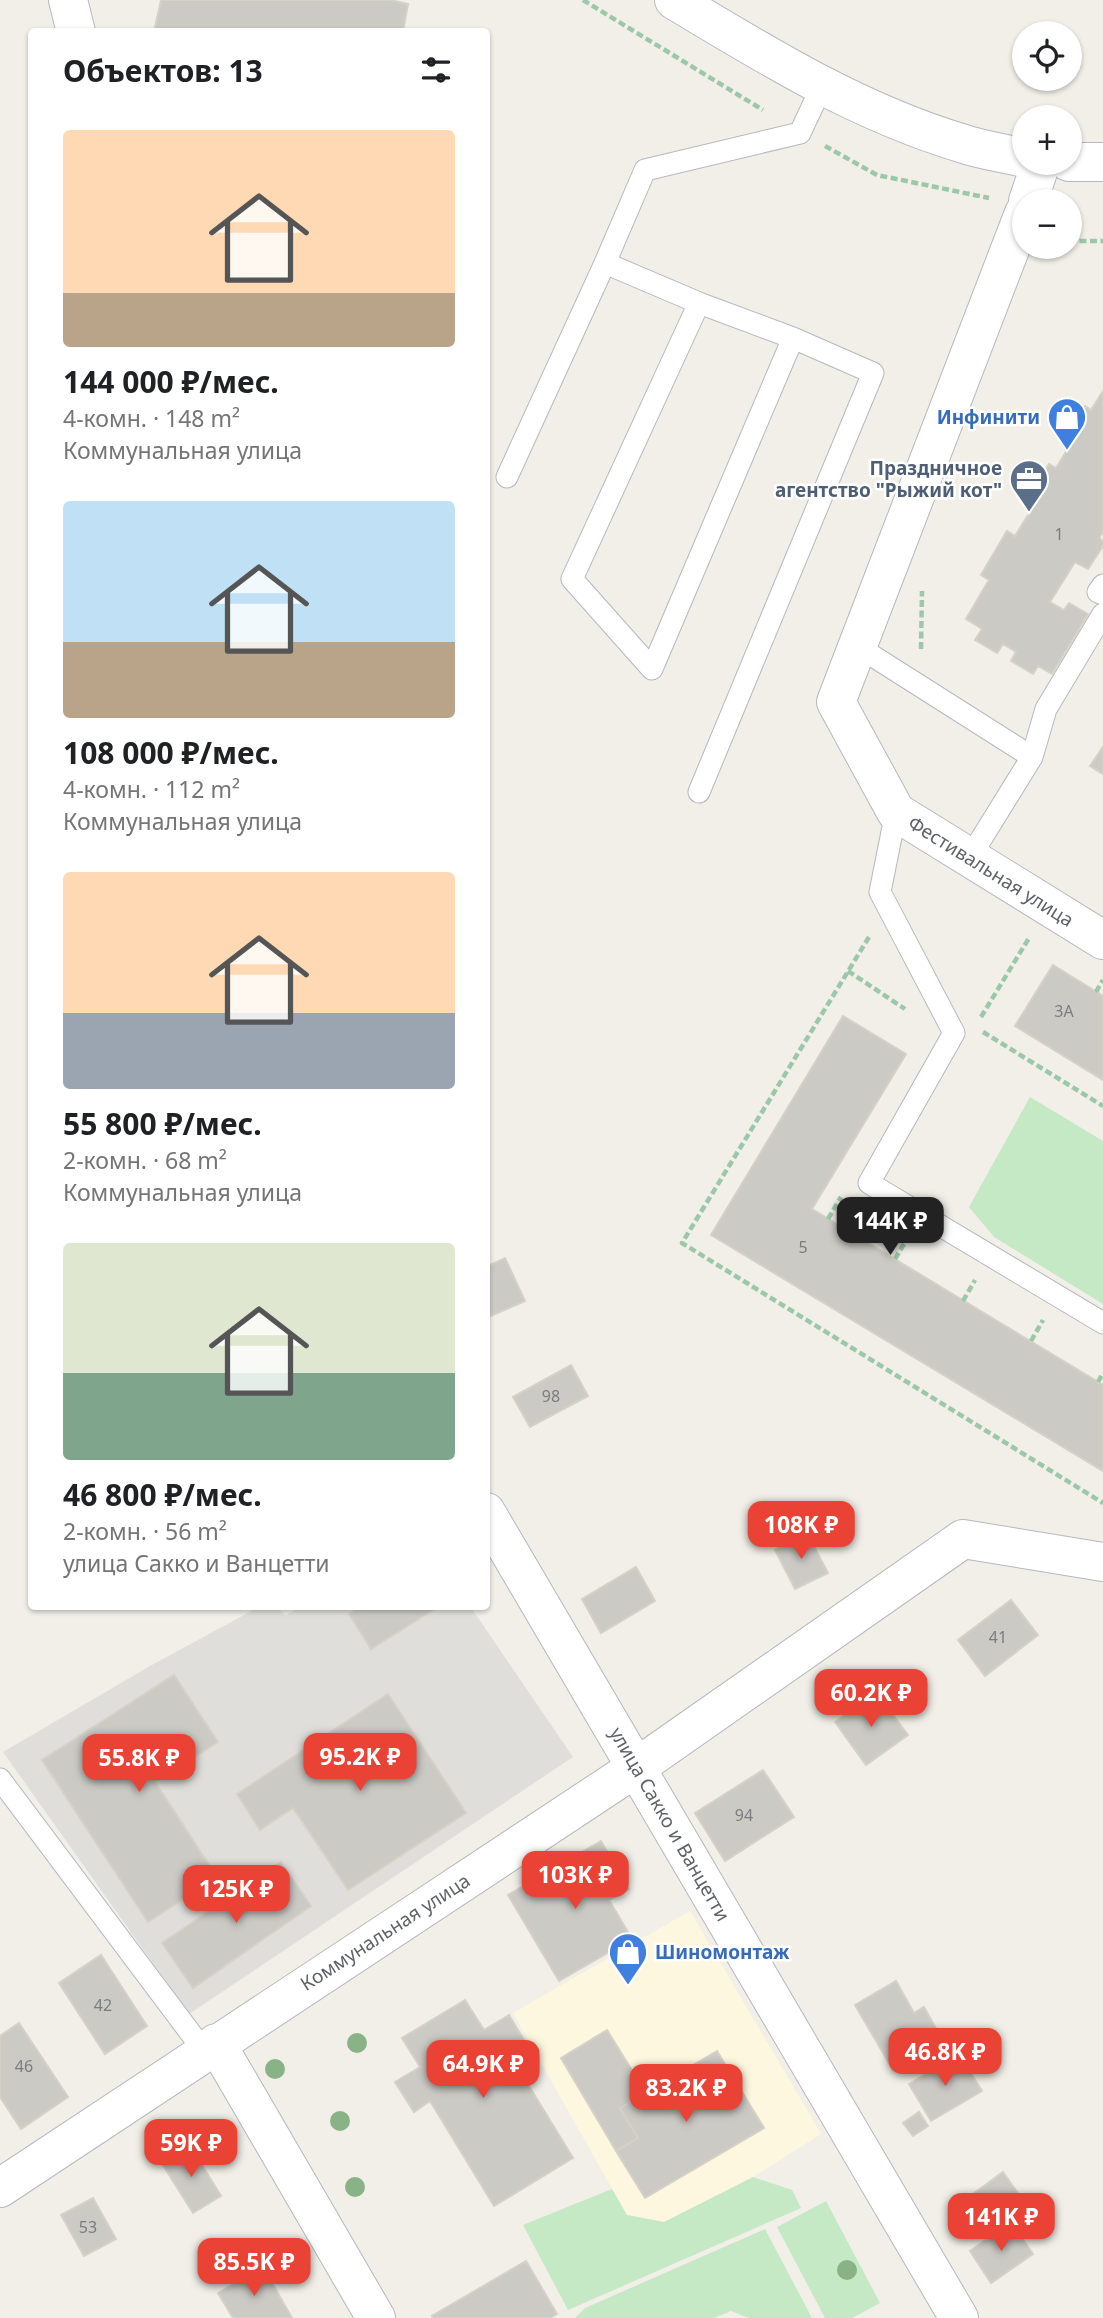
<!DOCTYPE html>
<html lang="ru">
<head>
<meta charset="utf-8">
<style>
  body { margin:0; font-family:"Noto Sans",sans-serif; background:#f6f6f6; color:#202124; height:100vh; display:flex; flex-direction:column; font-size:26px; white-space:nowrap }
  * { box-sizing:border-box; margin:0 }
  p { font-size:23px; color:#757577 }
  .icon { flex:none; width:38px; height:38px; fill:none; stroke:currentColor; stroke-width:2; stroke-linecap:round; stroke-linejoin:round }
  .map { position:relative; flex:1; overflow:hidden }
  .panel { position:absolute; left:28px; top:28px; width:462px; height:1582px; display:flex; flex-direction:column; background:#fff; border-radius:7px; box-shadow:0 2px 5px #0004 }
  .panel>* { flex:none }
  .fabs { position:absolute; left:1012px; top:21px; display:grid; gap:14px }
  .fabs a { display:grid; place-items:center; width:70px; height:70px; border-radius:50%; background:#fff; box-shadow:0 2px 5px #0004; font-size:35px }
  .price { position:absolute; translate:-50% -60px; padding:0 16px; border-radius:14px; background:#ea4335; color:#fff; font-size:23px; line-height:46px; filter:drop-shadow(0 2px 4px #0008) }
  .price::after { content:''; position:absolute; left:50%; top:42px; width:21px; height:16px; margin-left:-10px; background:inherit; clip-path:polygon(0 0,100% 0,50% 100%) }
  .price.current { background:#222; color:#fff }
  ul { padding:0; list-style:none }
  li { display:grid; align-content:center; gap:14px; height:371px; padding:0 35px }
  li span { display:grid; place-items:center; height:217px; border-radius:7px; color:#555 }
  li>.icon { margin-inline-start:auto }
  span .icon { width:126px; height:126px; fill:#fffc; stroke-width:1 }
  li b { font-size:30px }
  h2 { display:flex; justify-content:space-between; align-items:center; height:84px; padding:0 35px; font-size:30px }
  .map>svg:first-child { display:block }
  .commercial { fill:#fef7e0 }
  .industrial { fill:#e0deda }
  .green { fill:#c5e8c5 }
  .building { fill:#cccac5; stroke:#d6d1c6; stroke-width:2 }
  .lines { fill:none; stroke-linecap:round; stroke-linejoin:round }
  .service-casing { stroke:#b5b8bc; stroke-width:23 }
  .minor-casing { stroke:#b5b8bc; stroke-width:40 }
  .tertiary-casing { stroke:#b5b8bc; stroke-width:40 }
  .secondary-casing { stroke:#b6babf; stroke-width:40 }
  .path { stroke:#9cc7a9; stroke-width:4.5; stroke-dasharray:7 3.5; stroke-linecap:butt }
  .service { stroke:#fff; stroke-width:21 }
  .minor { stroke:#fff; stroke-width:38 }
  .tertiary { stroke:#fff; stroke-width:38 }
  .secondary { stroke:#fff; stroke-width:38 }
  .tree { fill:#89b387 }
  .labels { text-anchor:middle; stroke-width:5; stroke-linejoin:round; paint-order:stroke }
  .number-label { font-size:16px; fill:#7a7d7f }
  .shop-label { font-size:19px; font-weight:bold; fill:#366cbe; stroke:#fff; text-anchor:end }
  .service-label { font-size:19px; font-weight:bold; fill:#4e5e75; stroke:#fff; text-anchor:end }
  .street-label { font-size:19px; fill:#5f6368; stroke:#fff }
</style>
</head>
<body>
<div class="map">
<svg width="1103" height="2318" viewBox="0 0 1103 2318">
  <rect width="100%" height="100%" fill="#f1efe8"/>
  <!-- commercial -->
  <path class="commercial" d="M 690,1911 L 821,2134 L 753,2177 L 664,2222 L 627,2215 L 513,2013 Z"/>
  <!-- industrial -->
  <path class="industrial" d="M 470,1606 L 573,1757 L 189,2014 L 3,1752 L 150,1666 L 259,1607 L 275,1607 L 286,1615 L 300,1607 Z"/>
  <!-- green -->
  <path class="green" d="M 1030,1097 L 1103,1141 L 1103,1304 L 994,1237 L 969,1207 Z
    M 753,2177 L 792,2190 L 801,2208 L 568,2310 L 523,2225 L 612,2189 L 627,2215 L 664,2222 Z
    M 826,2201 L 880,2303 L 852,2318 L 825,2318 L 777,2227 Z
    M 765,2229 L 812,2318 L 749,2318 L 731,2311 L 714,2318 L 575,2318 L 585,2308 Z"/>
  <!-- building -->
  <path class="building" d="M 161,0 L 390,0 L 408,4 L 403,32 L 154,32 Z
    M 1103,391 L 1103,532 L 1099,538 L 1103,541 L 1103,546 L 1088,569 L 1075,562 L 1050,602 L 1064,610 L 1069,603 L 1088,614 L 1052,674 L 1038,666 L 1033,674 L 1011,661 L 1016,652 L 1003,644 L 997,653 L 975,640 L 982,629 L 966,619 L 989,580 L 981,575 L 1007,531 L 1015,536 L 1043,491 L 1035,486 L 1049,464 L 1056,468 L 1077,434 L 1070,430 L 1085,406 L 1091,410 Z
    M 1103,747 L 1103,774 L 1090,766 Z
    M 1053,965 L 1103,996 L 1103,1080 L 1015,1026 Z
    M 843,1016 L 906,1054 L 812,1209 L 1103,1385 L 1103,1471 L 711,1235 Z
    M 505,1258 L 525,1301 L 486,1318 L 486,1267 Z
    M 571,1365 L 588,1396 L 530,1427 L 513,1397 Z
    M 807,1533 L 828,1573 L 795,1589 L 775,1550 Z
    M 636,1567 L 655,1601 L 601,1633 L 582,1599 Z
    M 1011,1600 L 1038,1635 L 985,1676 L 958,1640 Z
    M 362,1606 L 439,1606 L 371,1649 L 349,1614 Z
    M 174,1675 L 218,1742 L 155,1782 L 217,1877 L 148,1922 L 42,1760 Z
    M 876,1692 L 908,1735 L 866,1765 L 835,1722 Z
    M 388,1694 L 466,1813 L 348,1890 L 293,1808 L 260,1830 L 237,1794 Z
    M 763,1770 L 794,1817 L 725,1861 L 695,1813 Z
    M 601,1841 L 629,1889 L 609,1900 L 632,1939 L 559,1981 L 508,1895 Z
    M 281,1862 L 311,1906 L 193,1988 L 162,1943 Z
    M 101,1955 L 147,2026 L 105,2054 L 59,1983 Z
    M 896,1981 L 914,2013 L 924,2007 L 943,2041 L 893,2070 L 855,2005 Z
    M 465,2000 L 484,2030 L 509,2015 L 524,2040 L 507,2050 L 573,2158 L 494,2206 L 430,2101 L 414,2112 L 395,2082 L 420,2067 L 402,2038 Z
    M 19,2023 L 68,2097 L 21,2129 L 0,2097 L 0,2036 Z
    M 607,2030 L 646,2093 L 620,2108 L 638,2138 L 616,2151 L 561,2058 Z
    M 717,2051 L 764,2128 L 645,2198 L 616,2151 L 638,2138 L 620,2108 Z
    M 959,2054 L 982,2091 L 931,2121 L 909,2084 Z
    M 919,2112 L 928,2126 L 913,2136 L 903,2123 Z
    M 189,2144 L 221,2196 L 193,2213 L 161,2162 Z
    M 1003,2172 L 1025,2203 L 991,2228 L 969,2197 Z
    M 93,2198 L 116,2239 L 84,2256 L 61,2215 Z
    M 1011,2222 L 1033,2254 L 991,2283 L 970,2251 Z
    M 526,2261 L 557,2314 L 550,2318 L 433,2318 L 432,2316 Z
    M 263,2267 L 292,2318 L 233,2318 L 218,2293 Z"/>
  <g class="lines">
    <!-- service casing -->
    <g class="service-casing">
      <path id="service" d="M 605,263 L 699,303 L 572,579 L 652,669 L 793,338 L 873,373 L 699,792
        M 699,303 L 793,338
        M 507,477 L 605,263 L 645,170 L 800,133 L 822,86
        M 1103,585 L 1098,592 L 1103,594
        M 857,646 L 1032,757
        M 896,812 L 880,892 L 954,1033 L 869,1183 L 1103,1323
        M 970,857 L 1032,757 L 1046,709 L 1103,614
        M 0,1779 L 204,2051"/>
    </g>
    <!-- minor casing -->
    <g class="minor-casing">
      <path id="minor" d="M 1028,201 L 1041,163
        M 1024,213 L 836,702 L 896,812 L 1103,940
        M 216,2043 L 376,2318
        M 0,2188 L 637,1767 L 963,1539 L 1103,1562"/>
    </g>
    <!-- tertiary casing -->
    <g class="tertiary-casing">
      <path id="tertiary" d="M 68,0 L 76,32
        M 486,1512 L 959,2318"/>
    </g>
    <!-- secondary casing -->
    <g class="secondary-casing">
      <path id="secondary" d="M 674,0 C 765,55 858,112 961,143 C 981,150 1003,153 1024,158
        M 1069,162 L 1103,162"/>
    </g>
    <!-- path -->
    <path class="path" d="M 583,0 L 763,110
      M 825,146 L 877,175 L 989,198
      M 1069,241 L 1103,241
      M 921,649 L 922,591
      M 869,937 L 682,1243 L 1103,1503
      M 848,971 L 905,1009
      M 1096,992 L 1103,980
      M 981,1017 L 1029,938
      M 983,1032 L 1103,1106
      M 828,1219 L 841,1197
      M 895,1259 L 907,1239
      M 963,1301 L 975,1280
      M 1031,1341 L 1043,1320
      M 1098,1382 L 1103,1373"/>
    <!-- service -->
    <use href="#service" class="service"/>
    <!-- minor -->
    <use href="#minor" class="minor"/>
    <!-- tertiary -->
    <use href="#tertiary" class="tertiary"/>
    <!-- secondary -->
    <use href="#secondary" class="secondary"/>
  </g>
  <!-- trees -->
  <g class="tree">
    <circle cx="357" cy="2043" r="10"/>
    <circle cx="275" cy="2069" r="10"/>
    <circle cx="340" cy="2121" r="10"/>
    <circle cx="355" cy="2187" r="10"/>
    <circle cx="847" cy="2270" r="10"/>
  </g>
  <!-- icons -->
  <defs>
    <g id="shop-pin" transform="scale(2.0125)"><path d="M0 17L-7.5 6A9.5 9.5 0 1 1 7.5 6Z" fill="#3f7fe0" stroke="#fff"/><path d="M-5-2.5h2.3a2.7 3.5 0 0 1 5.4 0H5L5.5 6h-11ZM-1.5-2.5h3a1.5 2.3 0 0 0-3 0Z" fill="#fff"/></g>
    <g id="office-pin" transform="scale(2.0125)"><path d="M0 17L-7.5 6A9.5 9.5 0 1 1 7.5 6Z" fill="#5c6f8a" stroke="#fff"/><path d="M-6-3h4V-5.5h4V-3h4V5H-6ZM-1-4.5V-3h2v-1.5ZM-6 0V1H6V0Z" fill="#fff"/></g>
  </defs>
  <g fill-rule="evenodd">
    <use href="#shop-pin" x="1067" y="417"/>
    <use href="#office-pin" x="1029" y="479"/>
    <use href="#shop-pin" x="628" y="1952"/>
  </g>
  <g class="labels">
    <!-- number labels -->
    <g class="number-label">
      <text x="1059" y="540">1</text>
      <text x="1064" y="1017">3А</text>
      <text x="803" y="1253">5</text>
      <text x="551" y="1402">98</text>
      <text x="998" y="1643">41</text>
      <text x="744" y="1821">94</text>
      <text x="103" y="2011">42</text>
      <text x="24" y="2072">46</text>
      <text x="88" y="2233">53</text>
    </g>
    <!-- shop labels -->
    <g class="shop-label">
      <text x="1040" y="424">Инфинити</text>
      <text x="655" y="1959" text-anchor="start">Шиномонтаж</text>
    </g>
    <!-- service labels -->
    <g class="service-label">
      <text x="1002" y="475">Праздничное<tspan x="1002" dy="22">агентство "Рыжий кот"</tspan></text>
    </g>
    <!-- street labels -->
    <g class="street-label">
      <text transform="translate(991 871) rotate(32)" y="7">Фестивальная улица</text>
      <text transform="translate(670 1824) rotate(60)" y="7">улица Сакко и Ванцетти</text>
      <text transform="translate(385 1932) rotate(-33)" y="7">Коммунальная улица</text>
    </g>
  </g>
</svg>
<div class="fabs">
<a><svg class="icon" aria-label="locate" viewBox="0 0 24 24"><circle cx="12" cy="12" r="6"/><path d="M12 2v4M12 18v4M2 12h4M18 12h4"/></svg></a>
<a>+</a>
<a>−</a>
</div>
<b class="price current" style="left:890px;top:1257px">144K ₽</b>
<b class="price" style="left:801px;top:1561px">108K ₽</b>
<b class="price" style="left:871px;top:1729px">60.2K ₽</b>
<b class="price" style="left:360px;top:1793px">95.2K ₽</b>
<b class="price" style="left:139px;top:1794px">55.8K ₽</b>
<b class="price" style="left:575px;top:1911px">103K ₽</b>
<b class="price" style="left:236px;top:1925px">125K ₽</b>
<b class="price" style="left:945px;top:2088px">46.8K ₽</b>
<b class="price" style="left:483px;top:2100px">64.9K ₽</b>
<b class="price" style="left:686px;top:2124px">83.2K ₽</b>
<b class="price" style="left:191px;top:2179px">59K ₽</b>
<b class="price" style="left:1001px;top:2253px">141K ₽</b>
<b class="price" style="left:254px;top:2298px">85.5K ₽</b>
<section class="panel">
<h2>Объектов: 13<svg class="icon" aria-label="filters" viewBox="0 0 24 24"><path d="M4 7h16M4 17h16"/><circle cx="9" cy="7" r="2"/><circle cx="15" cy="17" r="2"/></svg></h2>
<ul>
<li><span style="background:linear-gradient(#ffd9b3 75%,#b9a48a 0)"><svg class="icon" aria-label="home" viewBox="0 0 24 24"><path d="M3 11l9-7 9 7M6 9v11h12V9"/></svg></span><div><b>144 000 ₽/мес.</b><p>4-комн. · 148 m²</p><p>Коммунальная улица</p></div></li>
<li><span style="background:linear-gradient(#bfe0f5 65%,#b9a48a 0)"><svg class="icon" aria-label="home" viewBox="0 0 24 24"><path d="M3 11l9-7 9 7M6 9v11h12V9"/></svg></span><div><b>108 000 ₽/мес.</b><p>4-комн. · 112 m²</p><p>Коммунальная улица</p></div></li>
<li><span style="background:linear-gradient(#ffd9b3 65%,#9aa5b1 0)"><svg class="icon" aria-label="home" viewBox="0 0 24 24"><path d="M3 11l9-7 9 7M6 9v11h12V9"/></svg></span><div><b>55 800 ₽/мес.</b><p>2-комн. · 68 m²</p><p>Коммунальная улица</p></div></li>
<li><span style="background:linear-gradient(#dfe7d0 60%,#7fa58c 0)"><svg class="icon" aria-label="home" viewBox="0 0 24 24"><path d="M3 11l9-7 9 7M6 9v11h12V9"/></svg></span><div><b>46 800 ₽/мес.</b><p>2-комн. · 56 m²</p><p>улица Сакко и Ванцетти</p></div></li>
</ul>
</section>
</div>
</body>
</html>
